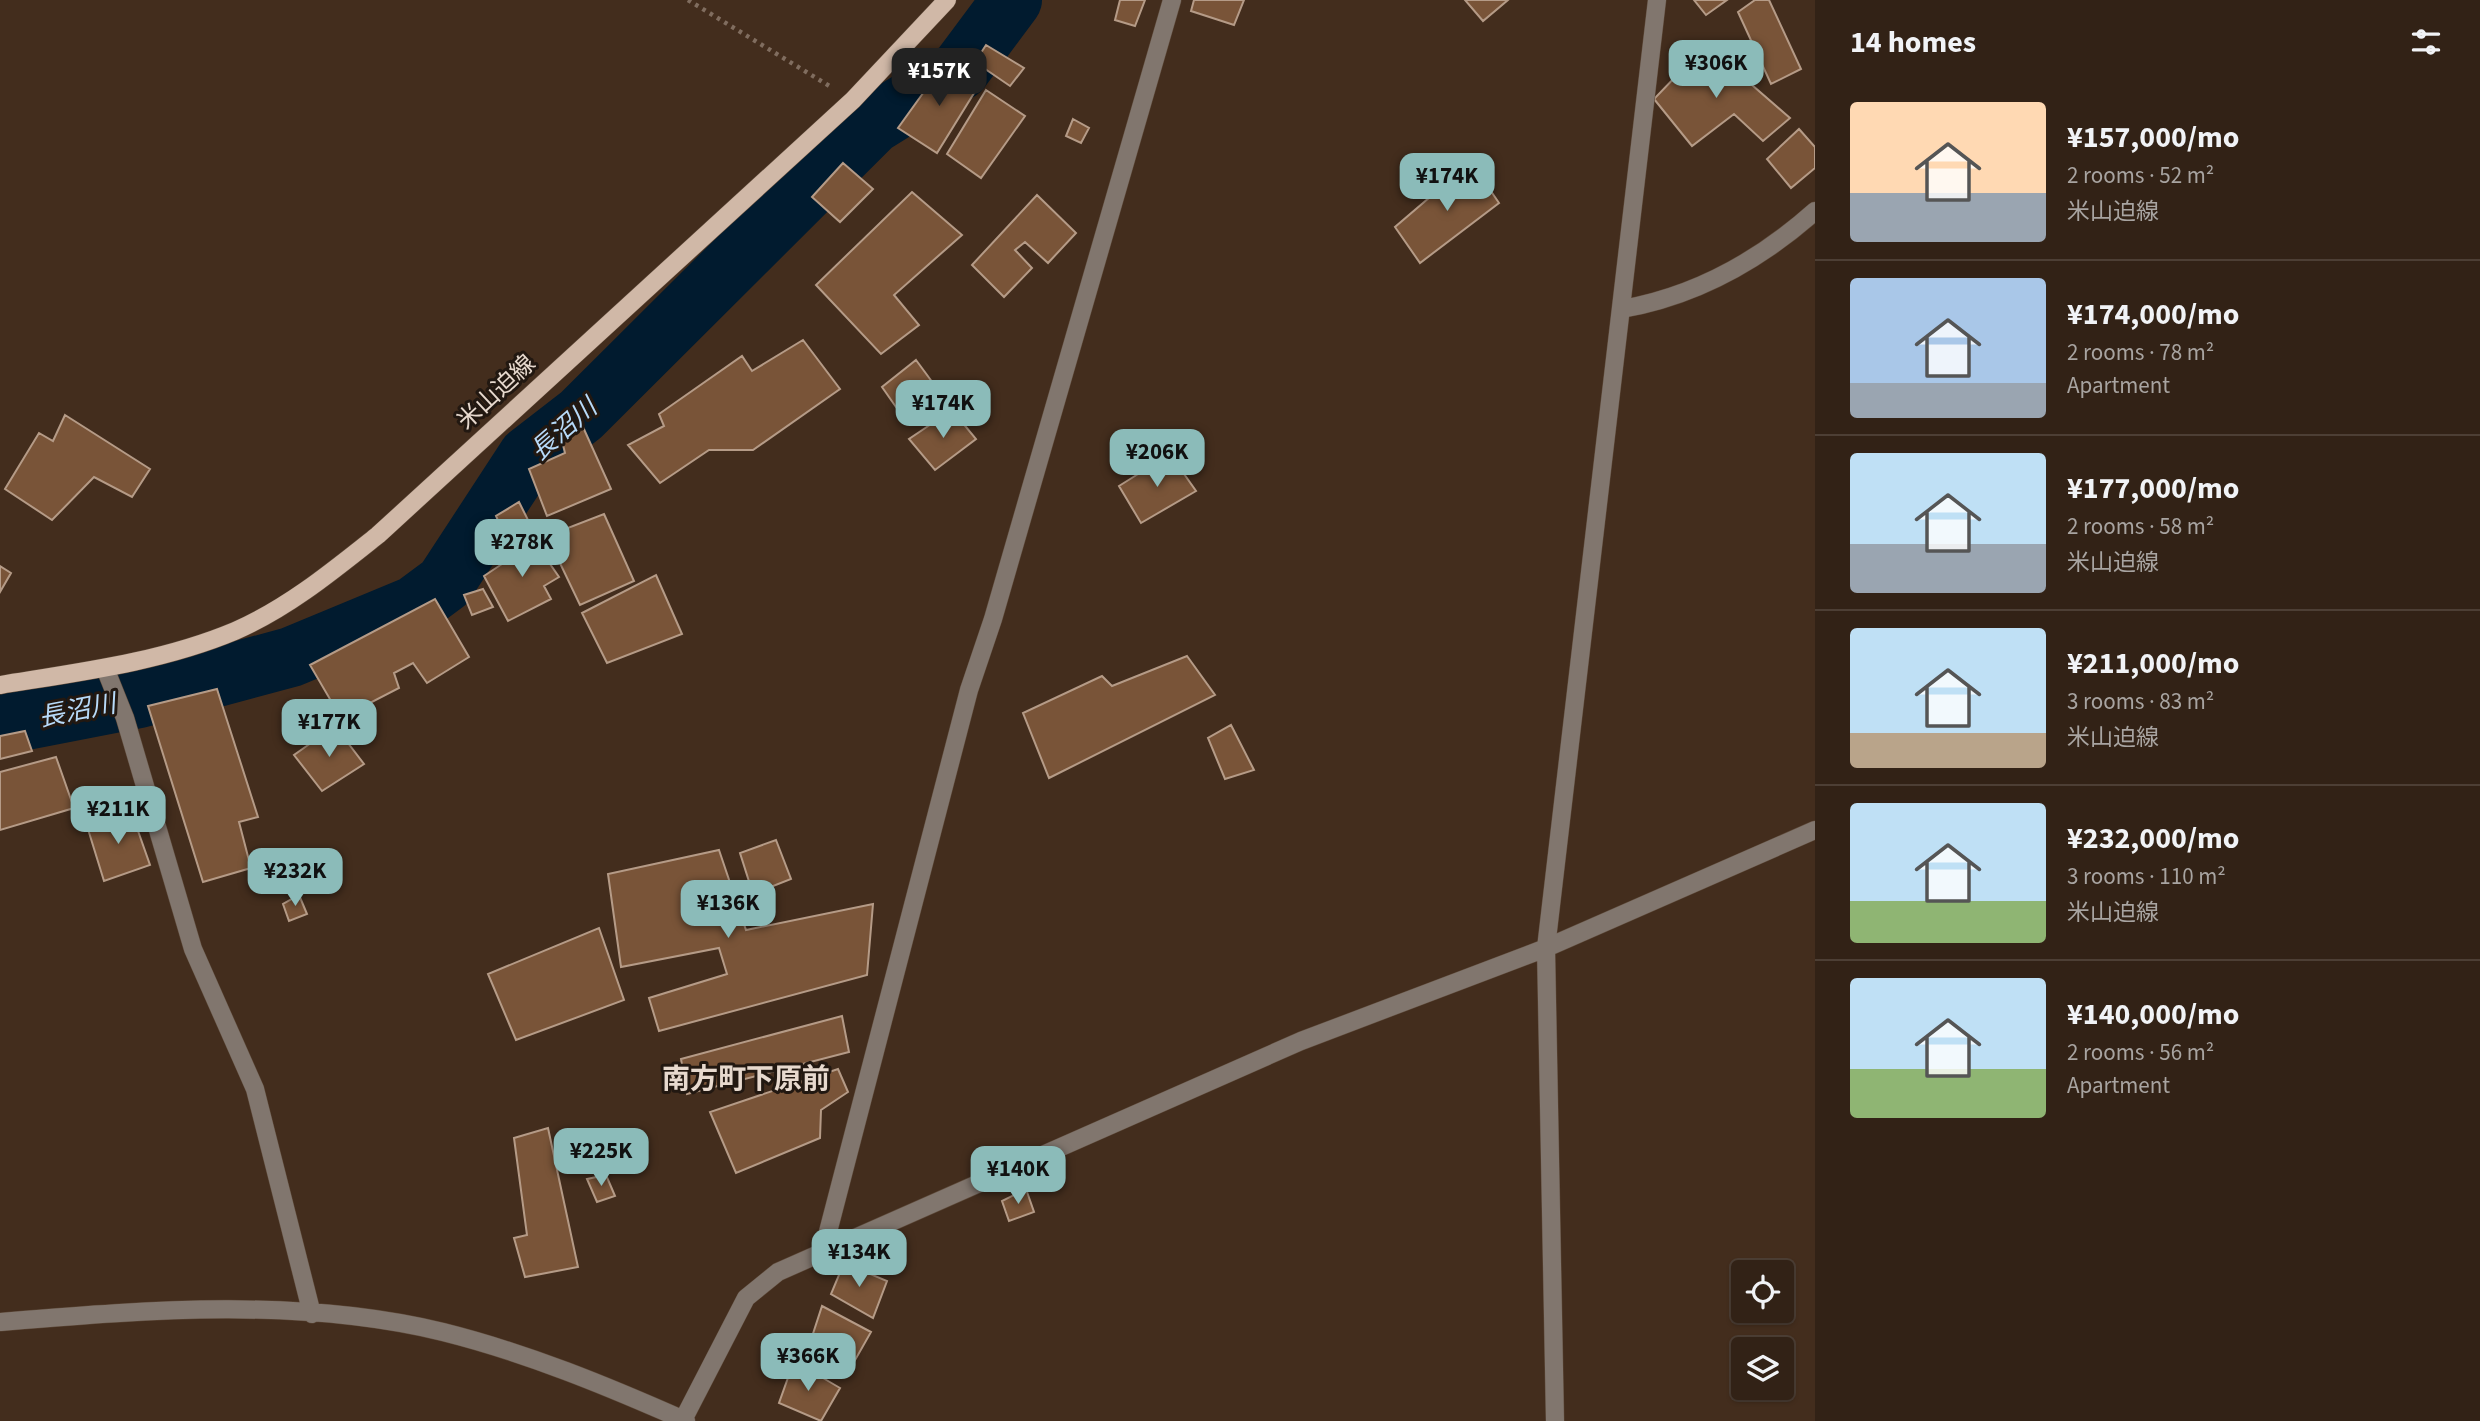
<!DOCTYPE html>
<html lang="en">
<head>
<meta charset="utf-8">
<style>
  body { margin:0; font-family:"Source Sans 3","Noto Sans JP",sans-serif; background:#3a2a1f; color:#f1f3f6; height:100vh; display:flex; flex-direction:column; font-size:26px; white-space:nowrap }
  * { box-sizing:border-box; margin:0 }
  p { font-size:23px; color:#a8a4a1 }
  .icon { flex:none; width:38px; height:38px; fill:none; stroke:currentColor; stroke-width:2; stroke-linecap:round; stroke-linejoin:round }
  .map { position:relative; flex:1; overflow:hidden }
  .sheet { display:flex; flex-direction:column; background:#322216; width:665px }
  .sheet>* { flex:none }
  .buttons { position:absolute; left:1731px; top:1260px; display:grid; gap:14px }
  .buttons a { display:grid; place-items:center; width:63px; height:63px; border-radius:7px; background:#322216; box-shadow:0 2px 5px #0004,0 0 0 2px #4d3f35; font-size:35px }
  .price { position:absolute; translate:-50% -60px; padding:0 16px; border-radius:14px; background:#8bbbb9; color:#111; font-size:23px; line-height:46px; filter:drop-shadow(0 2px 4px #0008) }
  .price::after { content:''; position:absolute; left:50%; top:42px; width:21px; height:16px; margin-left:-10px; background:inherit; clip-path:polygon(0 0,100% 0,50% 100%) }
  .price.active { background:#222; color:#fff }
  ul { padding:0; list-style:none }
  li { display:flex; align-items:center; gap:21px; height:175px; padding:0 35px }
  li+li { border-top:2px solid #4d3f35 }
  li span { display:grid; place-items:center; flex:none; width:196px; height:140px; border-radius:7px; color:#555 }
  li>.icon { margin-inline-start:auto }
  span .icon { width:84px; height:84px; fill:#fffc; stroke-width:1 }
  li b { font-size:30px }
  h2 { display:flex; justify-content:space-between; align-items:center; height:84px; padding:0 35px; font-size:30px }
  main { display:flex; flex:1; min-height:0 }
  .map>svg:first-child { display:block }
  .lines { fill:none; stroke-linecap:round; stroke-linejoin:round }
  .river { stroke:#011b2f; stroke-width:60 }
  .building { fill:#795438; stroke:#b59b87; stroke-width:2 }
  .minor-casing { stroke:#5d4939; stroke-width:19 }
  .major-casing { stroke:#5d4939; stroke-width:19 }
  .path { stroke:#806d5f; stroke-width:4.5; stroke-dasharray:3.5 5; stroke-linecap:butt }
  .minor { stroke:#81766e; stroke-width:18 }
  .major { stroke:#d0b8a7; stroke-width:18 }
  .labels { text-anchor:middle; stroke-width:6; stroke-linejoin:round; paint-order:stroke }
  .street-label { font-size:24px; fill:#e7d9ce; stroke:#221811 }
  .water-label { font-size:26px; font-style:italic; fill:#b7daf9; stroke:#221811 }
  .quarter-label { font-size:28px; font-weight:bold; fill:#e7d9ce; stroke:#221811 }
</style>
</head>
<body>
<main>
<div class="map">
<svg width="1815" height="1421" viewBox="0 0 1815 1421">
  <rect width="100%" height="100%" fill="#432d1d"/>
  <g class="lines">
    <!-- river -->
    <path class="river" d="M 0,725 L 139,698 L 291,657 L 414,606 L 445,583 L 528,456 L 581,415 L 873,124 L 960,70 L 1012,0"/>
  </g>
  <!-- building -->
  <path class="building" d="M 1120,0 L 1145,0 L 1135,26 L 1115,20 Z
    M 1194,0 L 1244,0 L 1234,25 L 1191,11 Z
    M 1465,0 L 1508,0 L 1483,21 Z
    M 1694,0 L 1727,0 L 1706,15 Z
    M 1755,0 L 1769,0 L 1801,69 L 1771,84 L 1738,12 Z
    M 986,45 L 1024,68 L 1010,86 L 975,62 Z
    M 1706,45 L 1790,118 L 1763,141 L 1734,114 L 1692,146 L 1654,99 Z
    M 944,64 L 979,85 L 937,153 L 898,128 Z
    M 986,90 L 1025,116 L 981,178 L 947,154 Z
    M 1073,119 L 1089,128 L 1081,143 L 1066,136 Z
    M 1799,129 L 1815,147 L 1815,168 L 1791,188 L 1767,159 Z
    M 1471,162 L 1499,203 L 1420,263 L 1395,227 Z
    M 843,163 L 873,189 L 840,222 L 812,197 Z
    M 912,192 L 962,235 L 894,295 L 919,325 L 881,354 L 816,285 Z
    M 1037,195 L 1076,233 L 1048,263 L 1025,242 L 1015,250 L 1032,268 L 1004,297 L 972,265 Z
    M 803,340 L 840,389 L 753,450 L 709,450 L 660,483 L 628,445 L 664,426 L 659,414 L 742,356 L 752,371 Z
    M 916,360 L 941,394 L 903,417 L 882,387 Z
    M 952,410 L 976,439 L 935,470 L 909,439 Z
    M 65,415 L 150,469 L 132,497 L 94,477 L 52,520 L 5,489 L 39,433 L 53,441 Z
    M 583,427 L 611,489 L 547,516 L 529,469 L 565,453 L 561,437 Z
    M 1170,454 L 1196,491 L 1141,523 L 1119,486 Z
    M 519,502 L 531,526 L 496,546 L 491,534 L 500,525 L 496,516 Z
    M 604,514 L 634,581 L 580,605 L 547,536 Z
    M 530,535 L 559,577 L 544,586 L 551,599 L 508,621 L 484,576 L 508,560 L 503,549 Z
    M 0,566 L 11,573 L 0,592 Z
    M 656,575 L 682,634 L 607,663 L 582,613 Z
    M 483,589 L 493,607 L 472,615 L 464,595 Z
    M 435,599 L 469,657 L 427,683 L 413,663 L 394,673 L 399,688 L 341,718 L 310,665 Z
    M 1187,656 L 1215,695 L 1049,778 L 1023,713 L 1102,676 L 1112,686 Z
    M 217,689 L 258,817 L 239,822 L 251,868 L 203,882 L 148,706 Z
    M 1231,725 L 1254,770 L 1225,779 L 1208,738 Z
    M 335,726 L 364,764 L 322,791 L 294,755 Z
    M 25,731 L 32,751 L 0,759 L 0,736 Z
    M 56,757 L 74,808 L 0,830 L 0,772 Z
    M 131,811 L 150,865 L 104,881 L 87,826 Z
    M 776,840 L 791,879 L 753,894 L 740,853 Z
    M 719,850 L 746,930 L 873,904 L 867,975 L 659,1031 L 649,998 L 727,974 L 719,948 L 621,967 L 608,874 Z
    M 299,895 L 307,914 L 289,921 L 283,904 Z
    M 599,928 L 624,1000 L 516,1040 L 488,974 Z
    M 842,1016 L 849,1052 L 687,1094 L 681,1059 Z
    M 838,1069 L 848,1092 L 821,1110 L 820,1138 L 736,1173 L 710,1112 Z
    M 548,1128 L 578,1267 L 525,1277 L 514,1238 L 527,1235 L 514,1138 Z
    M 606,1175 L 615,1196 L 597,1202 L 587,1179 Z
    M 1026,1189 L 1034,1212 L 1009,1221 L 1002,1201 Z
    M 844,1263 L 887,1281 L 873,1318 L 831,1294 Z
    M 822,1306 L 871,1332 L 850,1369 L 809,1346 Z
    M 794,1361 L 840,1388 L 821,1421 L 779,1403 Z"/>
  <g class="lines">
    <!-- minor casing -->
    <g class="minor-casing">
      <path id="minor" d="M 1622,309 C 1696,296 1760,260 1815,211
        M 105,668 L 125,718 L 193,949 L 255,1089 L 312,1314
        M 823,1251 L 969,690 L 993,619 L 1172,0
        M 0,1322 C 147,1310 298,1297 443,1332 C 527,1353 607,1386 686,1421
        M 683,1420 L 746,1298 L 778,1272 L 1301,1041 L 1546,948 L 1815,830
        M 1555,1421 L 1546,948 L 1657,0"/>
    </g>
    <!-- major casing -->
    <g class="major-casing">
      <path id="major" d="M 0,685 C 80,672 161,662 235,631 C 288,608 334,570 378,535 L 853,100 L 947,0"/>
    </g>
    <!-- path -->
    <path class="path" d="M 688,0 L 831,87"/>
    <!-- minor -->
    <use href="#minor" class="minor"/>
    <!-- major -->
    <use href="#major" class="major"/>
  </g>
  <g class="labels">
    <!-- street labels -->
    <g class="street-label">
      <text transform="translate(496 392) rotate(-43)" y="8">米山迫線</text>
    </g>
    <!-- water labels -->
    <g class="water-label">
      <text transform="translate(563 429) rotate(-41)" y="9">長沼川</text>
      <text transform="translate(77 710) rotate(-11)" y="9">長沼川</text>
    </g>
    <!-- quarter labels -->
    <g class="quarter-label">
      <text x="746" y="1088">南方町下原前</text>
    </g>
  </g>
</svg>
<div class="buttons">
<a><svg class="icon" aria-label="locate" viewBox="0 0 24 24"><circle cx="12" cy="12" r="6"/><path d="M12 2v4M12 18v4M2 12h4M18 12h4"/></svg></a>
<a><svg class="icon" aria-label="layers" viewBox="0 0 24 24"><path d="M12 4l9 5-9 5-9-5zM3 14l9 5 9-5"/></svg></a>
</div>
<b class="price" style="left:1716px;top:100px">¥306K</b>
<b class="price active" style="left:939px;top:108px">¥157K</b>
<b class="price" style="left:1447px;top:213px">¥174K</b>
<b class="price" style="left:943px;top:440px">¥174K</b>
<b class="price" style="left:1157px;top:489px">¥206K</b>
<b class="price" style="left:522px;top:579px">¥278K</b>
<b class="price" style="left:329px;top:759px">¥177K</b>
<b class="price" style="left:118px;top:846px">¥211K</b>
<b class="price" style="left:295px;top:908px">¥232K</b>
<b class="price" style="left:728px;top:940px">¥136K</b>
<b class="price" style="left:601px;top:1188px">¥225K</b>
<b class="price" style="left:1018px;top:1206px">¥140K</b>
<b class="price" style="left:859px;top:1289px">¥134K</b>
<b class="price" style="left:808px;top:1393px">¥366K</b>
</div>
<section class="sheet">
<h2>14 homes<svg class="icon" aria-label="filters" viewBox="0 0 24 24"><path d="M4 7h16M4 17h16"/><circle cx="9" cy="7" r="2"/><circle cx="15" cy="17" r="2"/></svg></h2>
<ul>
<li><span style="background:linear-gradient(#ffd9b3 65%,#9aa5b1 0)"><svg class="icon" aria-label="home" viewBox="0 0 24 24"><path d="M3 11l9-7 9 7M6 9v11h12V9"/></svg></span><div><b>¥157,000/mo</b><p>2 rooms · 52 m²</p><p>米山迫線</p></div></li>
<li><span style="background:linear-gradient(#a9c7e8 75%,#9aa5b1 0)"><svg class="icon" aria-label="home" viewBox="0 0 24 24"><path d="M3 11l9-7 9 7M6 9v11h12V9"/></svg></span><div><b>¥174,000/mo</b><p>2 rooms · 78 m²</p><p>Apartment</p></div></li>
<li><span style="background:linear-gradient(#bfe0f5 65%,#9aa5b1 0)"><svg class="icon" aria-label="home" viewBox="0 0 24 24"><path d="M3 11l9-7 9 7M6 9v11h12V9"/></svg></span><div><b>¥177,000/mo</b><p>2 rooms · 58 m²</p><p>米山迫線</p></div></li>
<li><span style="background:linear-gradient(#bfe0f5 75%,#b9a48a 0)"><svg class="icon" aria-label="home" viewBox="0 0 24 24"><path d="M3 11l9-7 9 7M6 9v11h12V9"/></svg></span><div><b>¥211,000/mo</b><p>3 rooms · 83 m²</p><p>米山迫線</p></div></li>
<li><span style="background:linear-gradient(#bfe0f5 70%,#8fb573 0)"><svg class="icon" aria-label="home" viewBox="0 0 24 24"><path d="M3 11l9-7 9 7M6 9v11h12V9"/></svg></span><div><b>¥232,000/mo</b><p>3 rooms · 110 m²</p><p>米山迫線</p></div></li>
<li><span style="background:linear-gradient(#bfe0f5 65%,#8fb573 0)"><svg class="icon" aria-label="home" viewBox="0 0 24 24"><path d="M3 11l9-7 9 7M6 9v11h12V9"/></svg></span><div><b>¥140,000/mo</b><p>2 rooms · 56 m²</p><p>Apartment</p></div></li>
</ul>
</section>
</main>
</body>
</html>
